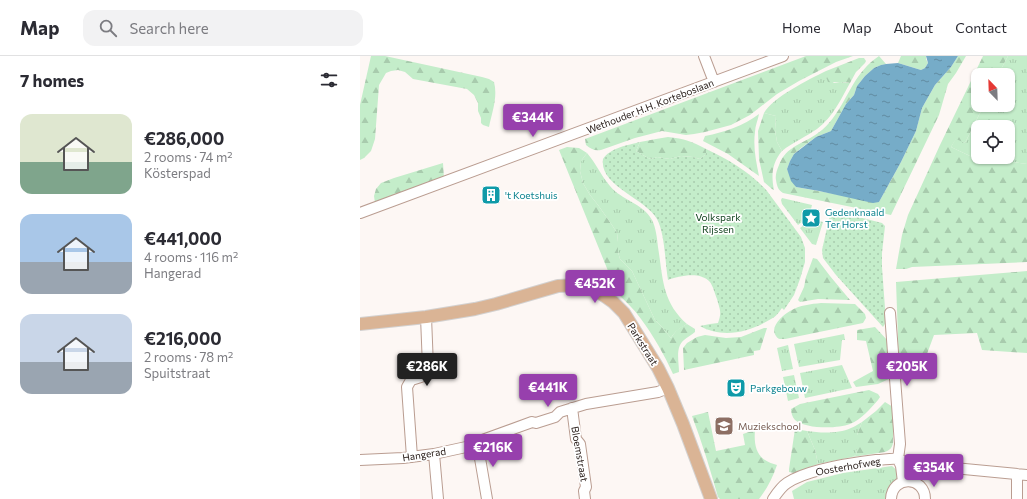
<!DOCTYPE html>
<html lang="en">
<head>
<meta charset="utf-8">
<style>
  body { margin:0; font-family:Commissioner,sans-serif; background:#f2f2f3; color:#2b2b33; height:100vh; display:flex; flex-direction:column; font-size:15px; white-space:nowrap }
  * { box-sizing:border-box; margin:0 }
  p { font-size:13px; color:#7c7c81 }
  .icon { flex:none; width:22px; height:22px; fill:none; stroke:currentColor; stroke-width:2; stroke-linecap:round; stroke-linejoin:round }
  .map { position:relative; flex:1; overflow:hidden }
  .side { display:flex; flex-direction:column; background:#fff; width:360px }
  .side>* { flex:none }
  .needle { width:26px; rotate:337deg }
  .tools { position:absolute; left:611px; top:12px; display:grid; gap:8px }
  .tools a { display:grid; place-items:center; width:44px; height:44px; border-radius:8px; background:#fff; box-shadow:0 1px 3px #0004; font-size:20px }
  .price { position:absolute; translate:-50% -34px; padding:0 9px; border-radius:4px; background:#9740ad; color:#fff; font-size:13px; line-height:26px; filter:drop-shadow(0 1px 2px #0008) }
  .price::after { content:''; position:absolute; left:50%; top:24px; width:12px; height:9px; margin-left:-6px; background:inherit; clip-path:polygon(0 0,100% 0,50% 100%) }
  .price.current { background:#222; color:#fff }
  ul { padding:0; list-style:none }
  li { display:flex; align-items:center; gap:12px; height:100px; padding:0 20px }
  li span { display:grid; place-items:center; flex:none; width:112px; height:80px; border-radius:12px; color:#555 }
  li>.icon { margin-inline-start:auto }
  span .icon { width:48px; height:48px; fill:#fffc; stroke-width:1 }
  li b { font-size:17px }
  h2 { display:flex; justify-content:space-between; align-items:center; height:48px; padding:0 20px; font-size:17px }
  header { display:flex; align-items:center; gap:24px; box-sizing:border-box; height:56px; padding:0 20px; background:#fff; border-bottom:1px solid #e1e1e2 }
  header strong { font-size:19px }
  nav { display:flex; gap:22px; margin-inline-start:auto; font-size:14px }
  .search { width:280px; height:36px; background:#f2f2f3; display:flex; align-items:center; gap:10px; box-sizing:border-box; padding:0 14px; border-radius:12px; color:#7c7c81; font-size:15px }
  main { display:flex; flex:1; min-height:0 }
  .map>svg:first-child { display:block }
  .grass { fill:url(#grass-tufts); fill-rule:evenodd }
  .forest { fill:url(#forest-firs) }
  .park { fill:url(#park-dots) }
  .water { fill:url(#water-ripples) }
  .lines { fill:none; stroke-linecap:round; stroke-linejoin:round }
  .minor-casing { stroke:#ba9d91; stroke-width:12 }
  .major-casing { stroke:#d3d1d0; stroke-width:14 }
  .minor { stroke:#fff; stroke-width:10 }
  .major { stroke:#dab495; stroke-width:12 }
  .labels { text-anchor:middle; stroke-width:3.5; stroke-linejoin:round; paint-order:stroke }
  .street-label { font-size:10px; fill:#241915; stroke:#fff }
  .culture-label { font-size:10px; fill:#0d838f; stroke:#fff; text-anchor:start }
  .park-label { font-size:10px; fill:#12431f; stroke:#fff }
  .education-label { font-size:10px; fill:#785e54; stroke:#fff; text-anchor:start }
</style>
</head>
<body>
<header>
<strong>Map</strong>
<div class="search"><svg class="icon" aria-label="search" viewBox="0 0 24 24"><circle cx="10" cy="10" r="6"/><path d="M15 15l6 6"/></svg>Search here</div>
<nav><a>Home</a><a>Map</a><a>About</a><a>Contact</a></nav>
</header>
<main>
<section class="side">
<h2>7 homes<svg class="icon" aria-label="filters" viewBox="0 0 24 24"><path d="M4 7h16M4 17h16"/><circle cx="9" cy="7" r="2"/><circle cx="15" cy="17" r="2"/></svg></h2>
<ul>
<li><span style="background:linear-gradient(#dfe7d0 60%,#7fa58c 0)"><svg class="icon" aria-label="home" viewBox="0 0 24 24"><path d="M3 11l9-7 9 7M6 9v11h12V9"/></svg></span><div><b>€286,000</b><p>2 rooms · 74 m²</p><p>Kösterspad</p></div></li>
<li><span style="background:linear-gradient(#a9c7e8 60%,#9aa5b1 0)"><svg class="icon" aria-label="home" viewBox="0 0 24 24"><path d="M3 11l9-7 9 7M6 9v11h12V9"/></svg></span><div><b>€441,000</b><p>4 rooms · 116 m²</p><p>Hangerad</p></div></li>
<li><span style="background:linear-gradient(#c9d6e8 60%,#9aa5b1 0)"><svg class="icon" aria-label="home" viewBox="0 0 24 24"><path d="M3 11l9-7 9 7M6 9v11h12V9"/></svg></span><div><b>€216,000</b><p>2 rooms · 78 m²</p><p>Spuitstraat</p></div></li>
</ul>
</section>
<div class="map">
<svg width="667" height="443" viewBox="0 0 667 443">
  <defs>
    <pattern id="grass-tufts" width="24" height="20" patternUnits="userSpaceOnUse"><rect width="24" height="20" fill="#c4edca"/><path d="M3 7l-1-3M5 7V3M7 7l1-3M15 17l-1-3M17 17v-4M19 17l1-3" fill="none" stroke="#a8cbad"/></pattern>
    <pattern id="forest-firs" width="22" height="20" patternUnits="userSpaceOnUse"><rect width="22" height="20" fill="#c4edca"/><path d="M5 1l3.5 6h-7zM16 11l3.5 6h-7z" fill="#a8cbad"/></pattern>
    <pattern id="park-dots" width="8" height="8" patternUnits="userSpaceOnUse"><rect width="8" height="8" fill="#c4edca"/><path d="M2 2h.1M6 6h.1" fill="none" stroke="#a8cbad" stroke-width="1.8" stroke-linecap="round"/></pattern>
    <pattern id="water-ripples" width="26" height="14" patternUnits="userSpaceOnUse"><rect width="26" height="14" fill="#76acc8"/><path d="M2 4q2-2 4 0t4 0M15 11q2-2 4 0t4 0" fill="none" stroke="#618ba1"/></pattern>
  </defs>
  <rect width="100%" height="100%" fill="#fdf7f4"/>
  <!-- grass -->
  <path class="grass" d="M 648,0 L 667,0 L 667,108 L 610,100 L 591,91 L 596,82 L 605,87 L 624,49 L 648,49 L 648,19 L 638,19 ZM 618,71 L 648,71 L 648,101 L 618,101 Z
    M 466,15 L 466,21 L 474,27 L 480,26 L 490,27 C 481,43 473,61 457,73 C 446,81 433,86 422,95 L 417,86 L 415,74 L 416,60 L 404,57 C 413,41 448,24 466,15 Z
    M 227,97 C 236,107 241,120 250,130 C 261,144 283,147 292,164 C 296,172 297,182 298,191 C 303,222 302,246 327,268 C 320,272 315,275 311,282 L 301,270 L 295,264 L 272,215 L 260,203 L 258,196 L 258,186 L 257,177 L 252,169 L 238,149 L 230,139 L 223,127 L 220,115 L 221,105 Z
    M 422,142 L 452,149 L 450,157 L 445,161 L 446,163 L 438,169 L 422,148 L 421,144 Z
    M 455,164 L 463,166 L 456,189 L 452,188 L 440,172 L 448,166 L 450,168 Z
    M 484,278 L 485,284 L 482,284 L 480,304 L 439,311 L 434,288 Z
    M 428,289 L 433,313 L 422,315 L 417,292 Z
    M 482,309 L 492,332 L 445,342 L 440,317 Z
    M 434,319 L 439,342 L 428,345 L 423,321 Z
    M 502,366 L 497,379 L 497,393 L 496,399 L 492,401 L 458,408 L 455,394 L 447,375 C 460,377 478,378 491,372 C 494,371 498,368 502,366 Z
    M 532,410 L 540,417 L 537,426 L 527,443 L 434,443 L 432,435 L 447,426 L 483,417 Z"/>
  <!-- forest -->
  <path class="forest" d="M 11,0 L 25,0 L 122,21 L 129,23 L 134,26 C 138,41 132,56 129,71 L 123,69 L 121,67 L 121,62 L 118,55 L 118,47 L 114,39 L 107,33 L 53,23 L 45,16 L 38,14 L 31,15 L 26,17 L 19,29 L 15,83 L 11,95 L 4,102 L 0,104 L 0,49 Z
    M 446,0 L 493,0 L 476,6 L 439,25 L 417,38 L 390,59 L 371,69 L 345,76 L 334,78 L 326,79 L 302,75 L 275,82 L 241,94 C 234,95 231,93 226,89 L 225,83 Z
    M 519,0 L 526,8 L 521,9 L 514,12 L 505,20 L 497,30 L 494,39 L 486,48 L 471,75 L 456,81 L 441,92 L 434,98 L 430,105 L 427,113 L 436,131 L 519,146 L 541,106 L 556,75 L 562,52 L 575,29 L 591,11 L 598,0 L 606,0 L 596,17 L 588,28 L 579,59 L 531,159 L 423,137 C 418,134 417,130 416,124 C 415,119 417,114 419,109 C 426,90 443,88 458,77 C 464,73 469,67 473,62 C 490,39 494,17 519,0 Z
    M 541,0 L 566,0 L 566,3 L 568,7 L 565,12 L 561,14 L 538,7 Z
    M 623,0 L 648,0 L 638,19 L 618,19 L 618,49 L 624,49 L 605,87 L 596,83 L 591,91 L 610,100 L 667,108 L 667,206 L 552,211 L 546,213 L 536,213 L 542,179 L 548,159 L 580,89 Z
    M 499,2 L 504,2 L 506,5 L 505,7 L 496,16 L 490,27 C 482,25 475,27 468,26 L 466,21 L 466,15 Z
    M 404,57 L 416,60 L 415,74 L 417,86 L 422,95 C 412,107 411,119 414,134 L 412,133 L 404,126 L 399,103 L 398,75 Z
    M 399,58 C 398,64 395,70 395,76 C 393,91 396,105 399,120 L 368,98 L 343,85 L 345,80 C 365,76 383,70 399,58 Z
    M 308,81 C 325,83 331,85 346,93 L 346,98 L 340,103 L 333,101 L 321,100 L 310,103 L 297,101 L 292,103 L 288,102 L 276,95 L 280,86 L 296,83 Z
    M 207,91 L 219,92 L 227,97 L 221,105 L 220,115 L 223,127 L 230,139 L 238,149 L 252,169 L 257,177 L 258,186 L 258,196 L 260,203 L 272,215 L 295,264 L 301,270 L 311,282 C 316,274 319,272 327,268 L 335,273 L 335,276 C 332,279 327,281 324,284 C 315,291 319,306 319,316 L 313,318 C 305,300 293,279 281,263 C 274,253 265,245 257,237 L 199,94 Z
    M 83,107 L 84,123 L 15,147 L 14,140 L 16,133 L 21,127 L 34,122 Z
    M 453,202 L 457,203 L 470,220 L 490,244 L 458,243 L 440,246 L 438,244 L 444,231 L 446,221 Z
    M 667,215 L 667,297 L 622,294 L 617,277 L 574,279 L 564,306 L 554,306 L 539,309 L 536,226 Z
    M 461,247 L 495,248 L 505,258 L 506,262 L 503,267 L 425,283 C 421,283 418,284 416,280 C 409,271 423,259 430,255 C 440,249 451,248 461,247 Z
    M 515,271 L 528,285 L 531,322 L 518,328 L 496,331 L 493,326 L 513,315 L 506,285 L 497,284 L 497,274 Z
    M 404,272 L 407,272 L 400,294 L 394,295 L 394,299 L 324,314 L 323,292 L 327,287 L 337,281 L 345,279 L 366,282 L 381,281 Z
    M 509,334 L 518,338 L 520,341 L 518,344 C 510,353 502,363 490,368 C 477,373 445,373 435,364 C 432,361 431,356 431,353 L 440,348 Z
    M 525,346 L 533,351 L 533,387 C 532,392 530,394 525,396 L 492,401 L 496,399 L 497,393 L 497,379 L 502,366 L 516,355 Z
    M 348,356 L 356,395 L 385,389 L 383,378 L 395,374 C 394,385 395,398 405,404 C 408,406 413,408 417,409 C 413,421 407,433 399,443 L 360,443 L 358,441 C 350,413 342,386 332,360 Z
    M 435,373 L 447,375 L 455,394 L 458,408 L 434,417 L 429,416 L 429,413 Z"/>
  <!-- park -->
  <path class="park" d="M 280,86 L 276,95 L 288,102 L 292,103 L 297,101 L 310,103 L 321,100 L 333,101 L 340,103 L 346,98 L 346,93 C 368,103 391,117 407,135 L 441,181 L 445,192 L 445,206 L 440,223 L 434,239 L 424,254 L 422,252 C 419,256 416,261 411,263 C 390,276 363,283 340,270 L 350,268 L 358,267 C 362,256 360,254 357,243 C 355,238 353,230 350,226 C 340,215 319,220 308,224 C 305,206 305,178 297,163 C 285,142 239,130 243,103 C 250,92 268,89 280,86 Z
    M 471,154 L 522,167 L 525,170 L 522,197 L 522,211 L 526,266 L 523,271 L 476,219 L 463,202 L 462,194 Z"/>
  <!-- water -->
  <path class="water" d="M 566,0 L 598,0 L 591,11 L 575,29 L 562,52 L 556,75 L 541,106 L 519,146 L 513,147 L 459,135 L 436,131 L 431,125 L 427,113 L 430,105 L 434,98 L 456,81 L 471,75 L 486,48 L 494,39 L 497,30 L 505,20 L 514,12 L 521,9 L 526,8 L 538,7 L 561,14 L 565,12 L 568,7 Z"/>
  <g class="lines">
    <!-- minor casing -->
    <g class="minor-casing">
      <path id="minor" d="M 344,0 L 354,26
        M 0,157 L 423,0
        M 530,257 L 540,388 L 538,403
        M 212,352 L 216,383 L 220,388 L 226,431 L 224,435 L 225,443
        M 117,386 L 121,408 L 127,443
        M 74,398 L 78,443
        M 52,401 L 47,331 L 51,324 C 61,321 65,322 68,311 L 66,261
        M 538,403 L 541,410 L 543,426
        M 0,404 L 43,402 L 74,398 L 106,391 L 117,386 L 172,366 L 176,367 L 195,361 L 200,356 L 226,348 L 298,336 L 308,332
        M 413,443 C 417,437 421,431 427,427 C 448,413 491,407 516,404 C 523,404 531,402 537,403 C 542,404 546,407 552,408 L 667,419
        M 531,443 C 532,419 565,420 565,443
        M 657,443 L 657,418"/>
    </g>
    <!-- major casing -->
    <g class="major-casing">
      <path id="major" d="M 0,268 L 66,261 L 115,253 L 136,248 L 198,230 L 218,229 L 231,232 L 243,239 L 253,246 L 264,257 L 298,312 L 308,332 L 323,368 L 351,443"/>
    </g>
    <!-- minor -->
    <use href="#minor" class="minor"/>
    <!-- major -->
    <use href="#major" class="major"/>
  </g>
  <!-- icons -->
  <defs>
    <g id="building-square" transform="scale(1)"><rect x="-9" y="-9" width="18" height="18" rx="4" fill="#0f9aa8" stroke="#fff"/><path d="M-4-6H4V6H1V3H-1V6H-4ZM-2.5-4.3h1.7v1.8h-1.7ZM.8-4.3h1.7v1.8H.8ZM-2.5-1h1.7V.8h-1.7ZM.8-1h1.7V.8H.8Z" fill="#fff"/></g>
    <g id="sight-square" transform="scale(1)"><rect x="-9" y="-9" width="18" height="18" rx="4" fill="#0f9aa8" stroke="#fff"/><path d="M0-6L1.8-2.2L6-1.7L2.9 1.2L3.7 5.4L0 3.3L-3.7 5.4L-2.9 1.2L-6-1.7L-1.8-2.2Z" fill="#fff"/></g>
    <g id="theatre-square" transform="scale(1)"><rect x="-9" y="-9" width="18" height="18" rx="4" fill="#0f9aa8" stroke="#fff"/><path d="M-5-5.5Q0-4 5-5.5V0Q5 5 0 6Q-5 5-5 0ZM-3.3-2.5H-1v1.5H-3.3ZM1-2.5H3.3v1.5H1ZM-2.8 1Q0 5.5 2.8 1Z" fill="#fff"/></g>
    <g id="school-square" transform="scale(1)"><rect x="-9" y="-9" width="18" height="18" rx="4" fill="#8d6e63" stroke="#fff"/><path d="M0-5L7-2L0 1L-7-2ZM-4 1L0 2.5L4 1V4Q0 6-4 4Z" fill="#fff"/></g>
  </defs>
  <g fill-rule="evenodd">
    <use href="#building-square" x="131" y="139"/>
    <use href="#sight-square" x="451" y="162"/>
    <use href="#theatre-square" x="376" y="332"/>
    <use href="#school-square" x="364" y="370"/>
  </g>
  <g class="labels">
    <!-- street labels -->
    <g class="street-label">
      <text transform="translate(290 50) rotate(-21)" y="4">Wethouder H.H. Korteboslaan</text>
      <text transform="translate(283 288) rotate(58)" y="4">Parkstraat</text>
      <text transform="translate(64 398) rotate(-9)" y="4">Hangerad</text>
      <text transform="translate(220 398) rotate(80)" y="4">Bloemstraat</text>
      <text transform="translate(488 410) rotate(-10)" y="4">Oosterhofweg</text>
    </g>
    <!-- culture labels -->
    <g class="culture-label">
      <text x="145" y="143">'t Koetshuis</text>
      <text x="465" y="160">Gedenknaald<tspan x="465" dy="12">Ter Horst</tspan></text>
      <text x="390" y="336">Parkgebouw</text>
    </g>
    <!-- park labels -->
    <g class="park-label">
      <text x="358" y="165">Volkspark<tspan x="358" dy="12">Rijssen</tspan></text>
    </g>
    <!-- education labels -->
    <g class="education-label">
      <text x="378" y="374">Muziekschool</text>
    </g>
  </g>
</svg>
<div class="tools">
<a><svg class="needle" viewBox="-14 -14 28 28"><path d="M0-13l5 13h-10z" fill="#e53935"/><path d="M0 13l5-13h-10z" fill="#7c7c81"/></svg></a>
<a><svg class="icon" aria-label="locate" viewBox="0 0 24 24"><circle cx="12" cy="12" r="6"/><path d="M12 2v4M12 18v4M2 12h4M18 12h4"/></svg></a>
</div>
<b class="price" style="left:173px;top:82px">€344K</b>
<b class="price" style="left:235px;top:248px">€452K</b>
<b class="price current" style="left:67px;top:331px">€286K</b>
<b class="price" style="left:547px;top:331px">€205K</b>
<b class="price" style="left:188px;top:352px">€441K</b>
<b class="price" style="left:133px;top:412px">€216K</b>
<b class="price" style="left:574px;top:432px">€354K</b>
</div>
</main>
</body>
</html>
